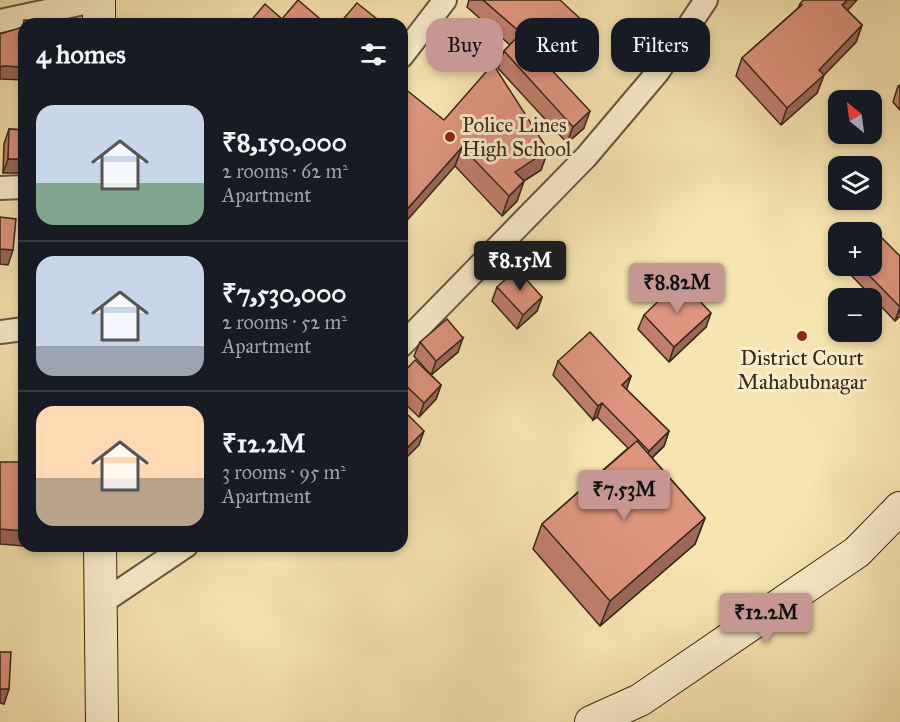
<!DOCTYPE html>
<html lang="en">
<head>
<meta charset="utf-8">
<style>
  body { margin:0; font-family:"IM FELL Great Primer",serif; background:#242831; color:#f1f3f6; height:100vh; display:flex; flex-direction:column; font-size:22px; white-space:nowrap }
  * { box-sizing:border-box; margin:0 }
  p { font-size:20px; color:#9ea1a6 }
  .icon { flex:none; width:33px; height:33px; fill:none; stroke:currentColor; stroke-width:2; stroke-linecap:round; stroke-linejoin:round }
  .map { position:relative; flex:1; overflow:hidden }
  .sheet { position:absolute; left:18px; top:18px; width:390px; height:534px; display:flex; flex-direction:column; background:#171b24; border-radius:18px; box-shadow:0 3px 9px #0003 }
  .sheet>* { flex:none }
  .banner { position:absolute; left:426px; top:18px; width:384px; height:54px; display:flex; gap:12px }
  .needle { width:39px; rotate:331deg }
  .buttons { position:absolute; left:828px; top:90px; display:grid; gap:12px }
  .buttons a { display:grid; place-items:center; width:54px; height:54px; border-radius:12px; background:#171b24; box-shadow:0 3px 9px #0003; font-size:30px }
  .price { position:absolute; translate:-50% -51px; padding:0 14px; border-radius:6px; background:#c59692; color:#111; font-size:20px; line-height:39px; filter:drop-shadow(0 2px 3px #0008) }
  .price::after { content:''; position:absolute; left:50%; top:36px; width:18px; height:14px; margin-left:-9px; background:inherit; clip-path:polygon(0 0,100% 0,50% 100%) }
  .price.current { background:#222; color:#fff }
  ul { padding:0; list-style:none }
  li { display:flex; align-items:center; gap:18px; height:150px; padding:0 18px }
  li+li { border-top:2px solid #363941 }
  li span { display:grid; place-items:center; flex:none; width:168px; height:120px; border-radius:18px; color:#555 }
  li>.icon { margin-inline-start:auto }
  span .icon { width:72px; height:72px; fill:#fffc; stroke-width:1 }
  li b { font-size:26px }
  h2 { display:flex; justify-content:space-between; align-items:center; height:72px; padding:0 18px; font-size:26px }
  .tag { padding:0 21px; border-radius:18px; background:#171b24; box-shadow:0 3px 9px #0003; font-size:21px; line-height:54px }
  .tag.current { background:#c59692; color:#111 }
  .map>svg:first-child { display:block }
  .lines { fill:none; stroke-linecap:round; stroke-linejoin:round }
  .street-casing { stroke:#66563e; stroke-width:26 }
  .secondary-casing { stroke:#362717; stroke-width:34 }
  .street { stroke:#faeecc; stroke-width:22 }
  .secondary { stroke:#faeecc; stroke-width:32 }
  .wall { fill:#c07f6d; stroke:#362717; stroke-width:1.5 }
  .shaded-wall { fill:#9c6859; stroke:#362717; stroke-width:1.5 }
  .building { fill:#df947f; stroke:#362717; stroke-width:1.5 }
  .poi-dot { fill:#8f2418; stroke:#faeecc; stroke-width:2 }
  .labels { text-anchor:middle; stroke-width:6; stroke-linejoin:round; paint-order:stroke }
  .poi-label { font-size:21px; fill:#362717; stroke:#faeecc; text-anchor:start }
</style>
</head>
<body>
<div class="map">
<svg width="900" height="722" viewBox="0 0 900 722">
  <rect width="100%" height="100%" fill="#f7e5b1"/>
  <filter id="stains"><feTurbulence type="fractalNoise" baseFrequency=".00333" numOctaves="4"/><feColorMatrix values="0 0 0 0 .2 0 0 0 0 .09 0 0 0 0 .02 0 0 0 .5 -.17"/></filter>
  <radialGradient id="worn" r=".72"><stop offset=".6" stop-color="#630" stop-opacity="0"/><stop offset="1" stop-color="#630" stop-opacity=".3"/></radialGradient>
  <g class="lines">
    <!-- street casing -->
    <g class="street-casing">
      <path id="street" d="M 0,21 L 98,0
        M 402,56 L 445,0
        M 0,188 L 24,187
        M 0,332 L 24,329
        M 402,345 L 586,157 L 658,72 L 706,0
        M 100,604 L 186,546"/>
    </g>
    <!-- secondary casing -->
    <g class="secondary-casing">
      <path id="secondary" d="M 99,0 L 99,24
        M 100,546 L 102,722
        M 591,722 L 640,700 L 857,552 L 900,508"/>
    </g>
    <!-- street -->
    <use href="#street" class="street"/>
    <!-- secondary -->
    <use href="#secondary" class="secondary"/>
  </g>
  <!-- wall -->
  <path class="wall" d="M 469,0 L 560,0 L 580,40 L 552,70 L 584,128 L 567,143 L 498,68 L 504,51 L 510,45 L 467,7 Z
    M 800,4 L 847,10 L 862,25 L 856,42 L 824,75 L 817,93 L 781,125 L 736,76 L 742,58 L 798,8 Z
    M 900,85 L 900,110 L 893,102 L 898,86 Z
    M 444,120 L 548,150 L 541,170 L 524,181 L 517,201 L 502,216 L 455,166 Z
    M 9,129 L 24,130 L 3,173 L 4,144 Z
    M 900,256 L 900,316 L 895,321 L 852,276 L 855,266 L 872,266 Z
    M 497,287 L 542,297 L 537,311 L 517,329 L 492,301 Z
    M 644,315 L 706,327 L 669,362 L 638,329 Z
    M 420,342 L 458,352 L 431,375 L 441,385 L 436,399 L 419,417 L 402,401 L 402,374 L 431,375 L 414,356 Z
    M 558,361 L 631,376 L 626,389 L 669,431 L 664,446 L 652,458 L 705,518 L 695,544 L 600,626 L 533,549 L 542,524 L 628,448 L 597,417 L 593,420 L 553,375 Z"/>
  <!-- shaded-wall -->
  <path class="shaded-wall" d="M 847,0 L 857,0 L 836,23 L 842,5 Z
    M 586,24 L 580,40 L 541,82 L 547,65 Z
    M 862,25 L 856,42 L 823,76 L 824,75 L 817,93 L 781,125 L 787,108 L 819,70 Z
    M 4,66 L 24,67 L 24,80 L 0,79 L 0,67 Z
    M 590,111 L 584,128 L 567,143 L 573,127 Z
    M 462,147 L 455,166 L 402,226 L 402,215 Z
    M 548,150 L 541,170 L 508,191 L 515,172 Z
    M 8,159 L 24,159 L 24,173 L 3,173 Z
    M 524,181 L 517,201 L 502,216 L 509,196 Z
    M 0,249 L 13,250 L 8,265 L 0,264 Z
    M 542,297 L 537,311 L 517,329 L 523,315 Z
    M 900,307 L 900,316 L 895,321 Z
    M 711,313 L 706,327 L 669,362 L 674,347 Z
    M 463,338 L 458,352 L 431,375 L 436,361 Z
    M 631,376 L 626,391 L 622,385 Z
    M 441,385 L 436,399 L 419,417 L 424,403 Z
    M 602,403 L 597,417 L 593,420 L 598,406 Z
    M 424,431 L 419,445 L 402,462 L 402,453 Z
    M 669,431 L 664,446 L 644,465 L 649,451 Z
    M 705,518 L 695,544 L 600,626 L 610,601 Z
    M 0,529 L 24,531 L 24,546 L 0,544 Z
    M 0,689 L 9,689 L 4,704 L 0,703 Z"/>
  <!-- building -->
  <path class="building" d="M 298,0 L 326,24 L 248,24 L 265,4 L 282,19 Z
    M 483,0 L 560,0 L 586,24 L 547,65 L 590,111 L 573,127 L 504,51 L 521,33 Z
    M 803,0 L 847,0 L 842,5 L 862,25 L 819,70 L 824,75 L 787,108 L 742,58 L 802,5 L 800,4 Z
    M 357,3 L 382,23 L 381,24 L 339,24 Z
    M 24,20 L 53,21 L 53,24 L 24,24 L 24,67 L 4,66 L 0,67 L 0,34 L 23,27 Z
    M 493,64 L 548,150 L 515,172 L 524,181 L 509,196 L 462,147 L 402,215 L 402,91 L 404,88 L 444,120 Z
    M 9,129 L 24,130 L 24,159 L 8,159 Z
    M 0,217 L 16,219 L 13,250 L 0,249 Z
    M 882,238 L 900,256 L 900,307 L 860,266 L 872,266 L 872,248 Z
    M 517,269 L 542,297 L 523,315 L 497,287 Z
    M 680,280 L 711,313 L 674,347 L 644,315 Z
    M 447,319 L 463,338 L 436,361 L 420,342 Z
    M 590,332 L 631,376 L 622,385 L 669,431 L 649,451 L 602,403 L 598,406 L 558,361 Z
    M 415,360 L 441,385 L 424,403 L 402,382 L 402,374 Z
    M 402,409 L 424,431 L 402,453 Z
    M 637,441 L 705,518 L 610,601 L 542,524 Z
    M 0,462 L 24,462 L 24,531 L 0,529 Z
    M 0,652 L 11,652 L 9,689 L 0,689 Z"/>
  <!-- markers -->
  <g class="poi-dot">
    <circle cx="450" cy="137" r="6"/>
    <circle cx="802" cy="336" r="6"/>
  </g>
  <g class="labels">
    <!-- poi labels -->
    <g class="poi-label">
      <text x="462" y="132">Police Lines<tspan x="462" dy="24">High School</tspan></text>
      <text x="802" y="365" text-anchor="middle">District Court<tspan x="802" dy="24">Mahabubnagar</tspan></text>
    </g>
  </g>
  <rect width="100%" height="100%" filter="url(#stains)"/>
  <rect width="100%" height="100%" fill="url(#worn)"/>
</svg>
<div class="buttons">
<a><svg class="needle" viewBox="-14 -14 28 28"><path d="M0-13l5 13h-10z" fill="#e53935"/><path d="M0 13l5-13h-10z" fill="#9ea1a6"/></svg></a>
<a><svg class="icon" aria-label="layers" viewBox="0 0 24 24"><path d="M12 4l9 5-9 5-9-5zM3 14l9 5 9-5"/></svg></a>
<a>+</a>
<a>−</a>
</div>
<b class="price current" style="left:520px;top:292px">₹8.15M</b>
<b class="price" style="left:677px;top:314px">₹8.82M</b>
<b class="price" style="left:624px;top:521px">₹7.53M</b>
<b class="price" style="left:766px;top:644px">₹12.2M</b>
<div class="banner">
<a class="tag current">Buy</a>
<a class="tag">Rent</a>
<a class="tag">Filters</a>
</div>
<section class="sheet">
<h2>4 homes<svg class="icon" aria-label="filters" viewBox="0 0 24 24"><path d="M4 7h16M4 17h16"/><circle cx="9" cy="7" r="2"/><circle cx="15" cy="17" r="2"/></svg></h2>
<ul>
<li><span style="background:linear-gradient(#c9d6e8 65%,#7fa58c 0)"><svg class="icon" aria-label="home" viewBox="0 0 24 24"><path d="M3 11l9-7 9 7M6 9v11h12V9"/></svg></span><div><b>₹8,150,000</b><p>2 rooms · 62 m²</p><p>Apartment</p></div></li>
<li><span style="background:linear-gradient(#c9d6e8 75%,#9aa5b1 0)"><svg class="icon" aria-label="home" viewBox="0 0 24 24"><path d="M3 11l9-7 9 7M6 9v11h12V9"/></svg></span><div><b>₹7,530,000</b><p>2 rooms · 52 m²</p><p>Apartment</p></div></li>
<li><span style="background:linear-gradient(#ffd9b3 60%,#b9a48a 0)"><svg class="icon" aria-label="home" viewBox="0 0 24 24"><path d="M3 11l9-7 9 7M6 9v11h12V9"/></svg></span><div><b>₹12.2M</b><p>3 rooms · 95 m²</p><p>Apartment</p></div></li>
</ul>
</section>
</div>
</body>
</html>
